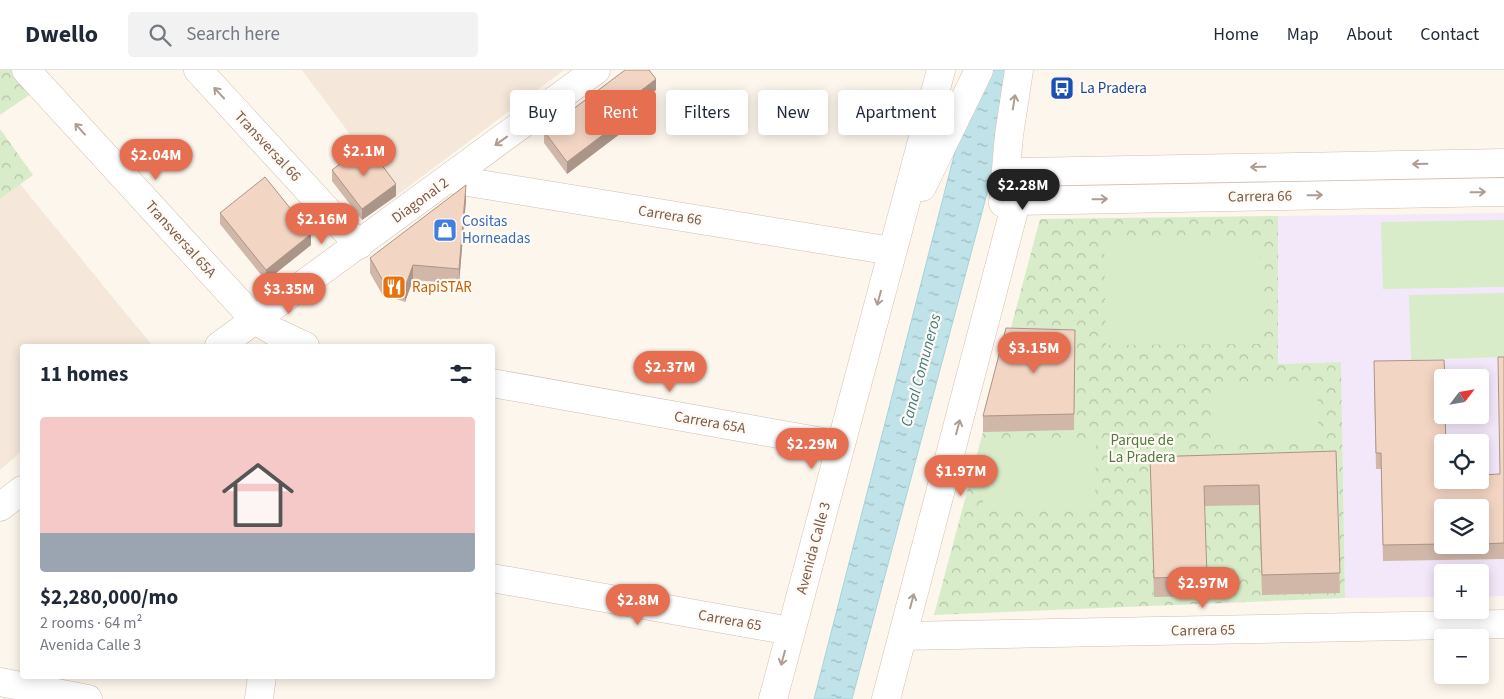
<!DOCTYPE html>
<html lang="en">
<head>
<meta charset="utf-8">
<style>
  body { margin:0; font-family:"Source Sans 3",sans-serif; background:#f2f2f3; color:#1f2937; height:100vh; display:flex; flex-direction:column; font-size:19px; white-space:nowrap }
  * { box-sizing:border-box; margin:0 }
  p { font-size:16px; color:#747a83 }
  .icon { flex:none; width:28px; height:28px; fill:none; stroke:currentColor; stroke-width:2; stroke-linecap:round; stroke-linejoin:round }
  .map { position:relative; flex:1; overflow:hidden }
  .details { position:absolute; left:20px; top:274px; width:475px; height:335px; display:flex; flex-direction:column; background:#fff; border-radius:5px; box-shadow:0 2px 12px #0003 }
  .details>* { flex:none }
  .guide { position:absolute; left:510px; top:20px; width:475px; height:45px; display:flex; gap:10px }
  .needle { width:32px; rotate:59deg }
  .buttons { position:absolute; left:1434px; top:299px; display:grid; gap:10px }
  .buttons a { display:grid; place-items:center; width:55px; height:55px; border-radius:5px; background:#fff; box-shadow:0 2px 12px #0003; font-size:25px }
  .price { position:absolute; translate:-50% -42px; padding:0 11px; border-radius:18px; background:#e76f51; color:#fff; font-size:16px; line-height:32px; filter:drop-shadow(0 1px 2px #0008) }
  .price::after { content:''; position:absolute; left:50%; top:30px; width:15px; height:11px; margin-left:-8px; background:inherit; clip-path:polygon(0 0,100% 0,50% 100%) }
  .price.current { background:#222; color:#fff }
  ul { padding:0; list-style:none }
  li { display:grid; align-content:center; gap:10px; height:265px; padding:0 20px }
  li+li { border-top:1px solid #e0e1e3 }
  li span { display:grid; place-items:center; height:155px; border-radius:5px; color:#555 }
  li>.icon { margin-inline-start:auto }
  span .icon { width:90px; height:90px; fill:#fffc; stroke-width:1 }
  li b { font-size:21px }
  h2 { display:flex; justify-content:space-between; align-items:center; height:60px; padding:0 20px; font-size:21px }
  .tag { padding:0 18px; border-radius:5px; background:#fff; box-shadow:0 2px 12px #0003; font-size:18px; line-height:45px }
  .tag.current { background:#e76f51; color:#fff }
  header { display:flex; align-items:center; gap:30px; box-sizing:border-box; height:70px; padding:0 25px; background:#fff; border-bottom:1px solid #e0e1e3 }
  header strong { font-size:24px }
  nav { display:flex; gap:28px; margin-inline-start:auto; font-size:18px }
  .search { width:350px; height:45px; background:#f2f2f3; display:flex; align-items:center; gap:12px; box-sizing:border-box; padding:0 18px; border-radius:5px; color:#747a83; font-size:19px }
  .map>svg:first-child { display:block }
  .residential { fill:#f5e8da }
  .education { fill:#f3e8fa; fill-rule:evenodd }
  .forest { fill:url(#forest-crowns) }
  .pitch { fill:#d8ecc9 }
  .water { fill:url(#water-ripples); stroke:#a5d3da }
  .lines { fill:none; stroke-linecap:round; stroke-linejoin:round }
  .minor-casing { stroke:#d1beb0; stroke-width:29 }
  .tertiary-casing { stroke:#d1beb0; stroke-width:29 }
  .secondary-casing { stroke:#d6c0b0; stroke-width:29 }
  .minor { stroke:#fff; stroke-width:28 }
  .tertiary { stroke:#fff; stroke-width:28 }
  .secondary { stroke:#fff; stroke-width:28 }
  .wall { fill:#d1b7a8; fill-rule:evenodd }
  .shaded-wall { fill:#aa9588 }
  .building { fill:#f3d5c3; stroke:#aa9588 }
  .oneway { stroke:#af9d94 }
  .labels { text-anchor:middle; stroke-width:4.5; stroke-linejoin:round; paint-order:stroke }
  .transit-label { font-size:15px; fill:#164399; stroke:#fffaf3; text-anchor:start }
  .street-label { font-size:15px; fill:#7a5c4d; stroke:#fffaf3 }
  .shop-label { font-size:15px; fill:#366cbe; stroke:#fffaf3; text-anchor:start }
  .food-label { font-size:15px; fill:#c56008; stroke:#fffaf3; text-anchor:start }
  .park-label { font-size:15px; fill:#537a41; stroke:#fffaf3 }
  .water-label { font-size:16px; font-style:italic; fill:#437c86; stroke:#fffaf3 }
</style>
</head>
<body>
<header>
<strong>Dwello</strong>
<div class="search"><svg class="icon" aria-label="search" viewBox="0 0 24 24"><circle cx="10" cy="10" r="6"/><path d="M15 15l6 6"/></svg>Search here</div>
<nav><a>Home</a><a>Map</a><a>About</a><a>Contact</a></nav>
</header>
<div class="map">
<svg width="1504" height="629" viewBox="0 0 1504 629">
  <defs>
    <pattern id="forest-crowns" width="20" height="18" patternUnits="userSpaceOnUse" patternTransform="scale(1.25)"><rect width="20" height="18" fill="#d8ecc9"/><path d="M2 6a3 3 0 1 1 6 0M12 15a3 3 0 1 1 6 0" fill="none" stroke="#b4c2a5"/></pattern>
    <pattern id="water-ripples" width="26" height="14" patternUnits="userSpaceOnUse" patternTransform="scale(1.25)"><rect width="26" height="14" fill="#bfe3e8"/><path d="M2 4q2-2 4 0t4 0M15 11q2-2 4 0t4 0" fill="none" stroke="#a0bbbe"/></pattern>
  </defs>
  <rect width="100%" height="100%" fill="#fdf6ec"/>
  <!-- residential -->
  <path class="residential" d="M 302,0 L 564,0 L 396,126 Z
    M 20,114 L 151,274 L 148,276 L 22,276 L 22,381 L 0,400 L 0,129 Z"/>
  <!-- education -->
  <path class="education" d="M 1504,143 L 1504,526 L 1480,527 L 1480,502 L 1442,502 L 1442,527 L 1345,528 L 1341,292 L 1278,294 L 1278,146 ZM 1442,308 L 1480,308 L 1480,345 L 1442,345 ZM 1442,372 L 1480,372 L 1480,410 L 1442,410 ZM 1442,438 L 1480,438 L 1480,475 L 1442,475 Z"/>
  <!-- forest -->
  <path class="forest" d="M 0,0 L 31,0 L 44,15 L 0,45 Z
    M 0,59 L 33,105 L 0,129 Z
    M 1278,146 L 1278,294 L 1341,292 L 1345,528 L 934,545 L 1040,149 Z"/>
  <!-- pitch -->
  <path class="pitch" d="M 1504,150 L 1504,217 L 1383,219 L 1381,152 Z
    M 1260,166 L 1262,274 L 1106,275 L 1104,167 Z
    M 1504,223 L 1504,287 L 1411,290 L 1409,225 Z
    M 1317,311 L 1319,372 L 1213,375 L 1211,315 Z
    M 983,368 L 1096,369 L 1095,438 L 983,437 Z"/>
  <!-- water -->
  <path class="water" d="M 976,0 L 1020,0 L 852,629 L 814,629 Z"/>
  <g class="lines">
    <!-- minor casing -->
    <g class="minor-casing">
      <path id="minor" d="M 26,0 L 255,250 L 275,262 L 305,276
        M 198,0 L 359,175
        M 449,109 L 892,181
        M 492,313 L 840,375
        M 492,508 L 791,561
        M 903,566 L 1504,554
        M 0,612 L 88,629
        M 259,629 L 262,606"/>
    </g>
    <!-- tertiary casing -->
    <g class="tertiary-casing">
      <path id="tertiary" d="M 1024,102 L 1504,93
        M 1017,131 L 1504,122
        M 219,276 L 596,0
        M 0,437 L 22,420"/>
    </g>
    <!-- secondary casing -->
    <g class="secondary-casing">
      <path id="secondary" d="M 922,117 L 979,0
        M 1003,133 L 1009,65 L 1019,0
        M 773,629 L 941,0
        M 886,629 L 1024,102"/>
    </g>
    <!-- minor -->
    <use href="#minor" class="minor"/>
    <!-- tertiary -->
    <use href="#tertiary" class="tertiary"/>
    <!-- secondary -->
    <use href="#secondary" class="secondary"/>
  </g>
  <!-- wall -->
  <path class="wall" d="M 656,20 L 631,39 L 633,54 L 567,104 L 544,73 L 544,61 Z
    M 332,100 L 396,126 L 362,150 L 332,111 Z
    M 466,130 L 459,214 L 413,210 L 405,232 L 382,224 L 370,203 L 370,188 Z
    M 220,143 L 311,175 L 266,211 L 220,154 Z
    M 1075,260 L 1074,360 L 983,362 L 983,346 Z
    M 1504,287 L 1504,489 L 1383,491 L 1381,399 L 1376,399 L 1374,307 L 1442,410 L 1500,404 ZM 1442,438 L 1480,438 L 1480,475 L 1442,475 Z
    M 1336,381 L 1340,523 L 1262,525 L 1259,435 L 1204,436 L 1207,526 L 1154,527 L 1150,387 Z"/>
  <!-- shaded-wall -->
  <path class="shaded-wall" d="M 656,9 L 656,20 L 626,43 L 626,32 Z
    M 633,42 L 633,54 L 567,104 L 567,92 Z
    M 396,114 L 396,126 L 362,150 L 362,139 Z
    M 466,115 L 466,130 L 459,214 L 459,199 Z
    M 311,164 L 311,175 L 266,211 L 266,200 Z
    M 413,195 L 413,210 L 405,232 L 405,217 Z"/>
  <!-- building -->
  <path class="building" d="M 625,0 L 649,0 L 656,9 L 626,32 L 633,42 L 567,92 L 544,61 Z
    M 366,74 L 396,114 L 362,139 L 332,100 Z
    M 265,107 L 311,164 L 266,200 L 220,143 Z
    M 466,115 L 459,199 L 413,195 L 405,217 L 382,209 L 370,188 Z
    M 1006,258 L 1075,260 L 1074,344 L 983,346 Z
    M 1498,287 L 1504,287 L 1504,473 L 1480,474 L 1480,438 L 1442,438 L 1442,474 L 1383,475 L 1381,383 L 1376,383 L 1374,291 L 1444,290 L 1445,308 L 1442,308 L 1442,345 L 1445,345 L 1446,372 L 1442,372 L 1442,410 L 1480,410 L 1480,405 L 1500,404 Z
    M 1336,381 L 1340,503 L 1262,505 L 1259,415 L 1204,416 L 1207,506 L 1154,508 L 1150,387 Z"/>
  <!-- one-way arrows -->
  <defs><path id="oneway-shaft" d="M-6 0H5M1.5-3L5.5 0L1.5 3" fill="none" stroke-width="1.6" stroke-linecap="round" stroke-linejoin="round" transform="scale(1.25)"/></defs>
  <g class="oneway">
    <use href="#oneway-shaft" transform="translate(219 23) rotate(-133)"/>
    <use href="#oneway-shaft" transform="translate(1014 32) rotate(-81)"/>
    <use href="#oneway-shaft" transform="translate(80 59) rotate(-132)"/>
    <use href="#oneway-shaft" transform="translate(501 71) rotate(144)"/>
    <use href="#oneway-shaft" transform="translate(1420 94) rotate(179)"/>
    <use href="#oneway-shaft" transform="translate(1258 97) rotate(179)"/>
    <use href="#oneway-shaft" transform="translate(1478 122) rotate(-1)"/>
    <use href="#oneway-shaft" transform="translate(1315 125) rotate(-1)"/>
    <use href="#oneway-shaft" transform="translate(1100 129) rotate(-1)"/>
    <use href="#oneway-shaft" transform="translate(879 228) rotate(105)"/>
    <use href="#oneway-shaft" transform="translate(958 357) rotate(-75)"/>
    <use href="#oneway-shaft" transform="translate(912 531) rotate(-75)"/>
    <use href="#oneway-shaft" transform="translate(783 588) rotate(105)"/>
  </g>
  <!-- icons -->
  <defs>
    <g id="bus-square" transform="scale(1.25)"><rect x="-9" y="-9" width="18" height="18" rx="4" fill="#1a4fb4" stroke="#fffaf3"/><path d="M-5-6H5V4H4V6H2V4H-2V6H-4V4H-5ZM-3.5-4V0h7V-4ZM-3.5 1.2v1.5H-2V1.2ZM2 1.2v1.5H3.5V1.2Z" fill="#fff"/></g>
    <g id="shop-square" transform="scale(1.25)"><rect x="-9" y="-9" width="18" height="18" rx="4" fill="#3f7fe0" stroke="#fffaf3"/><path d="M-5-2.5h2.3a2.7 3.5 0 0 1 5.4 0H5L5.5 6h-11ZM-1.5-2.5h3a1.5 2.3 0 0 0-3 0Z" fill="#fff"/></g>
    <g id="restaurant-square" transform="scale(1.25)"><rect x="-9" y="-9" width="18" height="18" rx="4" fill="#e8710a" stroke="#fffaf3"/><path d="M-5-6h1v4h1v-4h1v4h1v-4h1v5L-1.5 .5V6h-2V.5L-5-1ZM5-6V6H3V1.5H1.5Q1.5-4 5-6Z" fill="#fff"/></g>
  </defs>
  <g fill-rule="evenodd">
    <use href="#bus-square" x="1062" y="18"/>
    <use href="#shop-square" x="445" y="160"/>
    <use href="#restaurant-square" x="394" y="217"/>
  </g>
  <g class="labels">
    <!-- transit labels -->
    <g class="transit-label">
      <text x="1080" y="23">La Pradera</text>
    </g>
    <!-- street labels -->
    <g class="street-label">
      <text transform="translate(268 76) rotate(47)" y="5">Transversal 66</text>
      <text transform="translate(1260 126) rotate(-1)" y="5">Carrera 66</text>
      <text transform="translate(420 130) rotate(-36)" y="5">Diagonal 2</text>
      <text transform="translate(670 145) rotate(9)" y="5">Carrera 66</text>
      <text transform="translate(181 169) rotate(48)" y="5">Transversal 65A</text>
      <text transform="translate(710 352) rotate(10)" y="5">Carrera 65A</text>
      <text transform="translate(813 478) rotate(-75)" y="5">Avenida Calle 3</text>
      <text transform="translate(730 550) rotate(10)" y="5">Carrera 65</text>
      <text transform="translate(1203 560) rotate(-1)" y="5">Carrera 65</text>
    </g>
    <!-- shop labels -->
    <g class="shop-label">
      <text x="462" y="156">Cositas<tspan x="462" dy="17">Horneadas</tspan></text>
    </g>
    <!-- food labels -->
    <g class="food-label">
      <text x="412" y="222">RapiSTAR</text>
    </g>
    <!-- park labels -->
    <g class="park-label">
      <text x="1142" y="375">Parque de<tspan x="1142" dy="17">La Pradera</tspan></text>
    </g>
    <!-- water labels -->
    <g class="water-label">
      <text transform="translate(920 300) rotate(-75)" y="6">Canal Comuneros</text>
    </g>
  </g>
</svg>
<div class="buttons">
<a><svg class="needle" viewBox="-14 -14 28 28"><path d="M0-13l5 13h-10z" fill="#e53935"/><path d="M0 13l5-13h-10z" fill="#747a83"/></svg></a>
<a><svg class="icon" aria-label="locate" viewBox="0 0 24 24"><circle cx="12" cy="12" r="6"/><path d="M12 2v4M12 18v4M2 12h4M18 12h4"/></svg></a>
<a><svg class="icon" aria-label="layers" viewBox="0 0 24 24"><path d="M12 4l9 5-9 5-9-5zM3 14l9 5 9-5"/></svg></a>
<a>+</a>
<a>−</a>
</div>
<b class="price" style="left:364px;top:107px">$2.1M</b>
<b class="price" style="left:156px;top:111px">$2.04M</b>
<b class="price current" style="left:1023px;top:141px">$2.28M</b>
<b class="price" style="left:322px;top:175px">$2.16M</b>
<b class="price" style="left:289px;top:245px">$3.35M</b>
<b class="price" style="left:1034px;top:304px">$3.15M</b>
<b class="price" style="left:670px;top:323px">$2.37M</b>
<b class="price" style="left:812px;top:400px">$2.29M</b>
<b class="price" style="left:961px;top:427px">$1.97M</b>
<b class="price" style="left:1203px;top:539px">$2.97M</b>
<b class="price" style="left:638px;top:556px">$2.8M</b>
<div class="guide">
<a class="tag">Buy</a>
<a class="tag current">Rent</a>
<a class="tag">Filters</a>
<a class="tag">New</a>
<a class="tag">Apartment</a>
</div>
<section class="details">
<h2>11 homes<svg class="icon" aria-label="filters" viewBox="0 0 24 24"><path d="M4 7h16M4 17h16"/><circle cx="9" cy="7" r="2"/><circle cx="15" cy="17" r="2"/></svg></h2>
<ul>
<li><span style="background:linear-gradient(#f6c9c9 75%,#9aa5b1 0)"><svg class="icon" aria-label="home" viewBox="0 0 24 24"><path d="M3 11l9-7 9 7M6 9v11h12V9"/></svg></span><div><b>$2,280,000/mo</b><p>2 rooms · 64 m²</p><p>Avenida Calle 3</p></div></li>
</ul>
</section>
</div>
</body>
</html>
